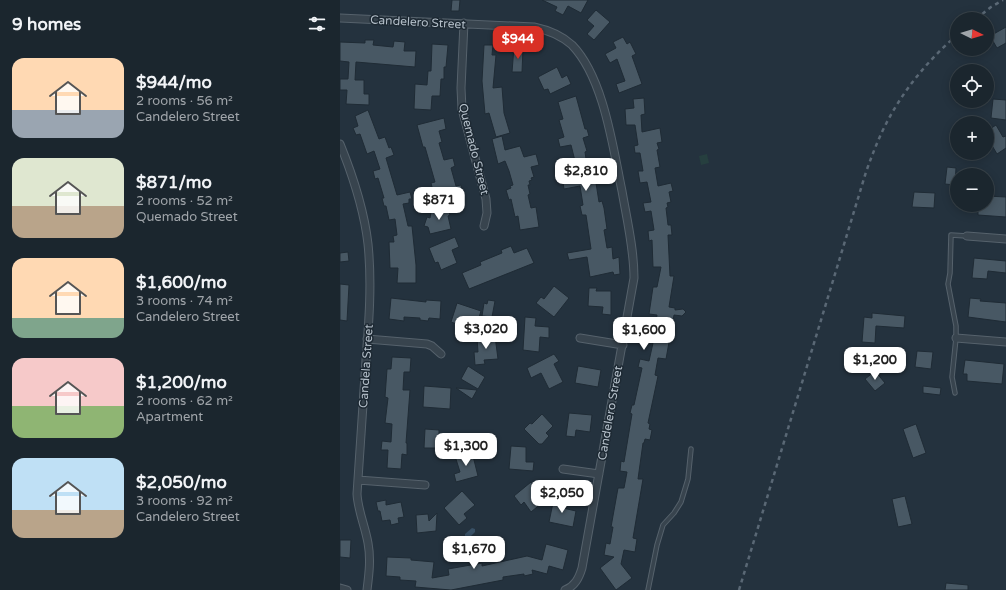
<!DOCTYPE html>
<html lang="en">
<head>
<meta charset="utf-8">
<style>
  body { margin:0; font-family:"Varela Round",sans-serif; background:#28323a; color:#f1f3f6; height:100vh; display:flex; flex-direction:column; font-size:15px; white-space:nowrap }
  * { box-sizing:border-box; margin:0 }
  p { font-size:13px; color:#a0a5aa }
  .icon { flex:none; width:22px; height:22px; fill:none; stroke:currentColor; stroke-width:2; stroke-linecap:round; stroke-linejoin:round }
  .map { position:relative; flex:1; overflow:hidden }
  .side { display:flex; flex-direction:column; background:#1b262e; width:340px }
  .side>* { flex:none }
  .needle { width:26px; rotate:95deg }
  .buttons { position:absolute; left:610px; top:12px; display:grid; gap:8px }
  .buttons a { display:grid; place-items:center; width:44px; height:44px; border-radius:50%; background:#1b262e; box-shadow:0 2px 10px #0003,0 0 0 1px #39434a; font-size:20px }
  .price { position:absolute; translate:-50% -34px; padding:0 9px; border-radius:8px; background:#fff; color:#222; font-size:13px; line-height:26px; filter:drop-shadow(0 1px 2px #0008) }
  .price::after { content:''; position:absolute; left:50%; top:24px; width:12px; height:9px; margin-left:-6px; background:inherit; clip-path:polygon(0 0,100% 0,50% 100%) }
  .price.on { background:#d93025; color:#fff }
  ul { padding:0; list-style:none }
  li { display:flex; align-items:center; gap:12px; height:100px; padding:0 12px }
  li span { display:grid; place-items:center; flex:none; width:112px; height:80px; border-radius:12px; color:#555 }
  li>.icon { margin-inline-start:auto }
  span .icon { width:48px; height:48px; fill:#fffc; stroke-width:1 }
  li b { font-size:17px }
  h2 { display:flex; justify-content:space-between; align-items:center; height:48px; padding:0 12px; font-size:17px }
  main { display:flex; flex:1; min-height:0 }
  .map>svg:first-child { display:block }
  .green { fill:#263f3f }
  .water { fill:#385065 }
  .building { fill:#485864; stroke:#1f2b35 }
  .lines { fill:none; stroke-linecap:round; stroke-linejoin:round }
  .lane-casing { stroke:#56626c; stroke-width:5.5 }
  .street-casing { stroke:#56626c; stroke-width:9 }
  .lane { stroke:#38444e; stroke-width:3.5 }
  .street { stroke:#38444e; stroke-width:7 }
  .rail { stroke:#5a6875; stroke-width:2.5; stroke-dasharray:4 4; stroke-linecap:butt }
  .labels { text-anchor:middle; stroke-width:3; stroke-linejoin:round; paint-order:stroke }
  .street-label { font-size:12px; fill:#b4bfc9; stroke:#1d2933 }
</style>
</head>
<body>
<main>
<section class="side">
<h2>9 homes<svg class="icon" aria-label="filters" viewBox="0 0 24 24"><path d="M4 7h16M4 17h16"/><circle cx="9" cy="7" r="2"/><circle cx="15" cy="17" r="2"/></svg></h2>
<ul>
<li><span style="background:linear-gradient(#ffd9b3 65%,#9aa5b1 0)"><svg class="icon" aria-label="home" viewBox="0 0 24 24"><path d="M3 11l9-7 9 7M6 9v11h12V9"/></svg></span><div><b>$944/mo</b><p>2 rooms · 56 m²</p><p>Candelero Street</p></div></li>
<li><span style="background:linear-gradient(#dfe7d0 60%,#b9a48a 0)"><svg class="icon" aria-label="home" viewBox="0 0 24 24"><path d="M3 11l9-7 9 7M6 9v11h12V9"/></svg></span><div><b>$871/mo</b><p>2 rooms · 52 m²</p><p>Quemado Street</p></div></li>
<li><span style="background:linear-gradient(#ffd9b3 75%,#7fa58c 0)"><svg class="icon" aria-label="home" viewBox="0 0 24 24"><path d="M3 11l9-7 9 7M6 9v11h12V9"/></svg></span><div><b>$1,600/mo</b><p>3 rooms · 74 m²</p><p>Candelero Street</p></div></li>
<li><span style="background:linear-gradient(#f6c9c9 60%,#8fb573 0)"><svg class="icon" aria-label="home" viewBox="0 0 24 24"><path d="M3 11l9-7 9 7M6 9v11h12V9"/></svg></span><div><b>$1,200/mo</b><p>2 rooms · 62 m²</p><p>Apartment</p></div></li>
<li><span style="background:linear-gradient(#bfe0f5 65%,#b9a48a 0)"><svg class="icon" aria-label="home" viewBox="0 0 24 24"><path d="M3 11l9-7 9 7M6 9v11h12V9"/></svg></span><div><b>$2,050/mo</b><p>3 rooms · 92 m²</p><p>Candelero Street</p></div></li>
</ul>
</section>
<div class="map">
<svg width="666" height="590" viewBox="0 0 666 590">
  <rect width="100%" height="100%" fill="#24323e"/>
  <!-- green -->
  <path class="green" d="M 367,154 L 369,163 L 361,165 L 359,156 Z"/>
  <!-- water -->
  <path class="water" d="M 132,528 L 135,529 L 135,532 L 129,538 L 125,537 L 125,534 Z"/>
  <!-- building -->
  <path class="building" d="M 112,0 L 120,0 L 119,11 L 111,11 Z
    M 202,0 L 248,0 L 241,13 L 228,6 L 223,15 L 215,11 L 217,7 Z
    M 256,10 L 270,22 L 254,40 L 247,34 L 254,26 L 247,20 Z
    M 666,27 L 666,43 L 657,48 L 650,36 Z
    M 283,37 L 287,44 L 290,42 L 296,54 L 292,56 L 302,84 L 279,93 L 276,84 L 285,81 L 277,59 L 270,63 L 265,54 L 276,48 L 273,42 Z
    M 25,40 L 34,40 L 33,45 L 53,47 L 54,41 L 65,42 L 64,51 L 76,51 L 75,67 L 16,62 L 15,80 L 24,80 L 24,94 L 29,94 L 29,105 L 6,104 L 7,90 L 0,90 L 0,79 L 8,79 L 9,62 L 0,61 L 0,42 L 25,43 Z
    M 92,44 L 108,45 L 106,67 L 104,67 L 104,79 L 101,79 L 100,96 L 92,96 L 91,110 L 74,109 L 75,84 L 87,85 L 88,71 L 91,71 Z
    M 144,45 L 153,45 L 152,55 L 156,55 L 153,88 L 162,87 L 164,113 L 170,133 L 156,137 L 149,113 L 145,114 L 142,81 Z
    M 174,47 L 183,48 L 182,72 L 172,72 Z
    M 217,67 L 222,78 L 227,75 L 231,84 L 210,94 L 208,89 L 204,90 L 198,77 Z
    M 236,96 L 245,129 L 247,129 L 249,136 L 243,138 L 247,151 L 245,152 L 248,172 L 257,171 L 259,183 L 256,183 L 259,202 L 262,201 L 264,208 L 267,229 L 264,230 L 267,248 L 272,247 L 273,259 L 279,257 L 280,274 L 274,275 L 273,272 L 250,277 L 247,257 L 229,260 L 227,253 L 251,249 L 246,215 L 242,215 L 240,206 L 243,205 L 240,186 L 224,189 L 222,176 L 231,174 L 229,162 L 235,161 L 231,145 L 220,147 L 218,139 L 224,137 L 219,120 L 223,119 L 218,102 Z
    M 304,98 L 305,114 L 301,115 L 302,132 L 320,128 L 322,142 L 317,143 L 319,149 L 317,150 L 320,167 L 315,168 L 318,186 L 331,183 L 333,191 L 329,192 L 331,202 L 327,203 L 328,207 L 326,208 L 328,225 L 331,225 L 332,235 L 328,235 L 330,276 L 334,276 L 329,307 L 335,308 L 335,310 L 343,309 L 346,312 L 342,316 L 334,315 L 326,359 L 318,358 L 315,375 L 318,376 L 308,423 L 310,424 L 309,429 L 312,430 L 310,440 L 305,439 L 304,443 L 303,443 L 298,479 L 303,479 L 293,538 L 297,539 L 295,552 L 284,550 L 281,564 L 292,578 L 276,590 L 260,568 L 274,557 L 264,555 L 266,543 L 270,544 L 273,527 L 271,527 L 278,488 L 284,488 L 287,472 L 280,471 L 281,461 L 284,462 L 292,414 L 290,413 L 292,405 L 294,405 L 302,368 L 298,367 L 300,359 L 309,361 L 313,343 L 305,342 L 307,333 L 314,334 L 317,315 L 309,314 L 313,287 L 317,287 L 321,267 L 313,267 L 312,240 L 309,241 L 308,231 L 314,230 L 311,211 L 305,212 L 303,203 L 311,202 L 307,182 L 300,183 L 298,171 L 303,171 L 300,153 L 295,153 L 294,146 L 298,145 L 295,125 L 286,125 L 285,109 L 294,108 L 293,99 Z
    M 653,99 L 666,100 L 666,120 L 651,118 Z
    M 28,110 L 39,139 L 45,137 L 49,148 L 51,147 L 54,155 L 46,158 L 57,195 L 70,192 L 72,199 L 69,199 L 69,203 L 63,204 L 68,226 L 72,226 L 76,265 L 76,283 L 57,283 L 58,268 L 50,268 L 49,242 L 54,242 L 53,236 L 57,235 L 55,219 L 49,220 L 46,206 L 44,206 L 42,198 L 44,198 L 38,178 L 35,179 L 33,171 L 40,169 L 34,151 L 27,154 L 20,134 L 16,135 L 13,128 L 18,126 L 15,116 Z
    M 104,118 L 106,129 L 99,131 L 102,142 L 99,143 L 104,160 L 113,158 L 115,166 L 111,168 L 116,186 L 121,185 L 123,193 L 101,199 L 99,194 L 94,195 L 91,183 L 95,182 L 85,147 L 83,147 L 77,125 Z
    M 656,125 L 663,137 L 666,136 L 666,148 L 657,154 L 647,137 L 647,131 Z
    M 162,136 L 165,150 L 180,146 L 184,157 L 196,154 L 199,165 L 191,167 L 194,177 L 191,178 L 192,180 L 189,181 L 190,185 L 188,185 L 190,194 L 188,195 L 191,208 L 196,207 L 199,227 L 180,230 L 178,216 L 175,217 L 171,199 L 169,200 L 166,190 L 171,188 L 170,186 L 173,185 L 169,171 L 165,161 L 158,164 L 152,139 Z
    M 607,167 L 616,168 L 615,185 L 605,184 Z
    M 574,192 L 595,193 L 594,208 L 572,207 Z
    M 647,196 L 666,197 L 666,217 L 638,215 L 638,205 L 647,205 Z
    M 107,207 L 110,215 L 108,216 L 111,229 L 90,234 L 88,227 L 84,226 L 87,217 L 90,218 L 91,212 L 95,213 L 95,210 Z
    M 115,237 L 119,247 L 112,250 L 117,263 L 101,270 L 98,262 L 95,263 L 89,248 Z
    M 171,246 L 174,253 L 187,248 L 194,263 L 129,289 L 122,273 L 141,265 L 140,262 L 162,253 L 161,250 Z
    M 8,252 L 9,261 L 0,262 L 0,253 Z
    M 634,258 L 666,261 L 666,273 L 648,271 L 647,279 L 632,278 Z
    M 0,284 L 9,285 L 7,321 L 0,320 Z
    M 214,286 L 229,298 L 214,317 L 196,303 L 201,297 L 204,299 Z
    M 249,288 L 257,288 L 256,291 L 271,291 L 271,315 L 262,314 L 263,307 L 248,306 Z
    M 51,298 L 86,302 L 86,300 L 101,301 L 100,319 L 89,318 L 88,321 L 80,320 L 80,318 L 64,317 L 64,321 L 49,319 Z
    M 630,298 L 641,299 L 640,301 L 666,303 L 666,322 L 628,317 Z
    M 148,300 L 155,301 L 152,317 L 142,316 L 144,303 L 147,304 Z
    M 117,303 L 141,311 L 136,327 L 123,323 L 122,326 L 111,322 Z
    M 532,313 L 565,316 L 564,328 L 536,326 L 535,343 L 522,342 L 524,317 L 532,318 Z
    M 185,317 L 196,318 L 195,326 L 209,327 L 209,338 L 200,337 L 199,352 L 183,350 Z
    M 155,336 L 158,359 L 144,360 L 145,364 L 135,365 L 134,352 L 138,352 L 137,338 Z
    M 577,351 L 593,352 L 591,369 L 575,367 Z
    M 214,354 L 219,361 L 214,364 L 223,382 L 209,389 L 201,373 L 191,378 L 187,368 Z
    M 52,357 L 71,358 L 70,372 L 64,372 L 63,390 L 70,390 L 66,443 L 67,443 L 67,455 L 62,454 L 61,469 L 47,468 L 48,450 L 41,450 L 42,441 L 51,442 L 52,424 L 45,423 L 48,398 L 45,397 L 47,369 L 51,369 Z
    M 625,360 L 664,364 L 662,384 L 627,381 L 627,374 L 623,374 Z
    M 128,366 L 145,377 L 138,389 L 121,379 Z
    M 238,366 L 261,370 L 258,387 L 235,383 Z
    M 535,371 L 545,383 L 535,391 L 525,379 Z
    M 84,386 L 111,388 L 110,409 L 83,407 Z
    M 583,386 L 601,388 L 600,395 L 583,393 Z
    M 116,388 L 137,390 L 132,399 Z
    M 229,413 L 252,415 L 250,432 L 236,430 L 235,437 L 226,436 Z
    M 202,414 L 213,426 L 206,433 L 209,436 L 202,444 L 199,444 L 184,429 L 190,423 L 192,424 Z
    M 576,424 L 586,453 L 573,458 L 563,429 Z
    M 85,429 L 99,430 L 99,435 L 108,436 L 107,454 L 97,453 L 97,448 L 84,448 Z
    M 171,446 L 186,447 L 186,462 L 194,462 L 193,471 L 169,469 Z
    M 132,452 L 138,476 L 116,482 L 114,474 L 120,472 L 115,456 Z
    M 191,482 L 199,492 L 197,494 L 203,502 L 191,512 L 184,502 L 181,505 L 174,496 Z
    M 122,491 L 135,505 L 124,514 L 127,518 L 119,525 L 104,508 Z
    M 565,496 L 572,524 L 558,527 L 552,499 Z
    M 214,498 L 224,500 L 223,508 L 236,511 L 233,527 L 209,522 Z
    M 46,500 L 46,505 L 61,502 L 64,517 L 58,518 L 59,523 L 51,525 L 50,520 L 42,521 L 40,511 L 38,511 L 36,502 Z
    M 97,513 L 96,531 L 77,533 L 76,515 L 88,514 L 89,521 Z
    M 0,540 L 11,540 L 10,558 L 0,557 Z
    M 206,544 L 228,550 L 223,570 L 209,566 L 207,574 L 192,570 L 193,574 L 184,576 L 184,574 L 163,577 L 163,580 L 111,590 L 75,587 L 76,581 L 60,580 L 60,577 L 46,576 L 47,557 L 71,558 L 71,560 L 94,562 L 92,578 L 109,575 L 108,569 L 142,563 L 142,566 L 187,556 L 202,560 Z
    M 606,583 L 628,585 L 628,590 L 605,590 Z"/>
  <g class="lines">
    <!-- lane casing -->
    <g class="lane-casing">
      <path id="lane" d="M 615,393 L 612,377 L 616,338 L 616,326 L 608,284 L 610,273 L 611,235 L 627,236
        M 308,590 L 317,545 L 323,525 L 334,513 L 341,502 L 348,479 L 351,449"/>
    </g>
    <!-- street casing -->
    <g class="street-casing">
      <path id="street" d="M 0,18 L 194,27 C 208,30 221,35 232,45 C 264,78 273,148 282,191 C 287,220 294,249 294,278 L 242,568 C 239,578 235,586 225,590
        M 124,23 L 121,88 L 122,109 L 146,199 L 147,213 L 144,226
        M 0,144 C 13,176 24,209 28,244 C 32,283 29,321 26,360 C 23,404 20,449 17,494 C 18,511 25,526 28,543 C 31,559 29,574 27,590
        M 627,236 L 666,239
        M 240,338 L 283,345
        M 616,338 L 666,342
        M 27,339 L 87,344 L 92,346 L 101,354
        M 223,469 L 259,474
        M 18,480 L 85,485
        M 0,588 L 7,590"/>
    </g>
    <!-- lane -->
    <use href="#lane" class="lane"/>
    <!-- street -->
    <use href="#street" class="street"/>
    <!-- rail -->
    <path class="rail" d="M 636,19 L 651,7 L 663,0
      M 399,590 L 526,172 C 531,158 536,145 542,132 C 560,94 586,62 617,35"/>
  </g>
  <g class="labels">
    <!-- street labels -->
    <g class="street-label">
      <text transform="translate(78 22) rotate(3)" y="4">Candelero Street</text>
      <text transform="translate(134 149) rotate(76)" y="4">Quemado Street</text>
      <text transform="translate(26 366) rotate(-86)" y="4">Candela Street</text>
      <text transform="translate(270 413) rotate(-80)" y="4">Candelero Street</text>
    </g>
  </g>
</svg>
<div class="buttons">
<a><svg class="needle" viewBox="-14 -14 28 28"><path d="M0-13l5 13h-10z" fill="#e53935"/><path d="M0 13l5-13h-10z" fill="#a0a5aa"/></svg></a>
<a><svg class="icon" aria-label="locate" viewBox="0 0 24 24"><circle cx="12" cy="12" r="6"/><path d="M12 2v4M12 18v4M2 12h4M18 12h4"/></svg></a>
<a>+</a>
<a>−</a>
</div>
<b class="price on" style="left:178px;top:60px">$944</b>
<b class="price" style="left:246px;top:192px">$2,810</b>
<b class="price" style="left:99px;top:221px">$871</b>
<b class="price" style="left:146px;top:350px">$3,020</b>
<b class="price" style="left:304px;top:351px">$1,600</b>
<b class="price" style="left:535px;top:381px">$1,200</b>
<b class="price" style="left:126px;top:467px">$1,300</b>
<b class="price" style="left:222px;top:514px">$2,050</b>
<b class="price" style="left:134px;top:570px">$1,670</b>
</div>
</main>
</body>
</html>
